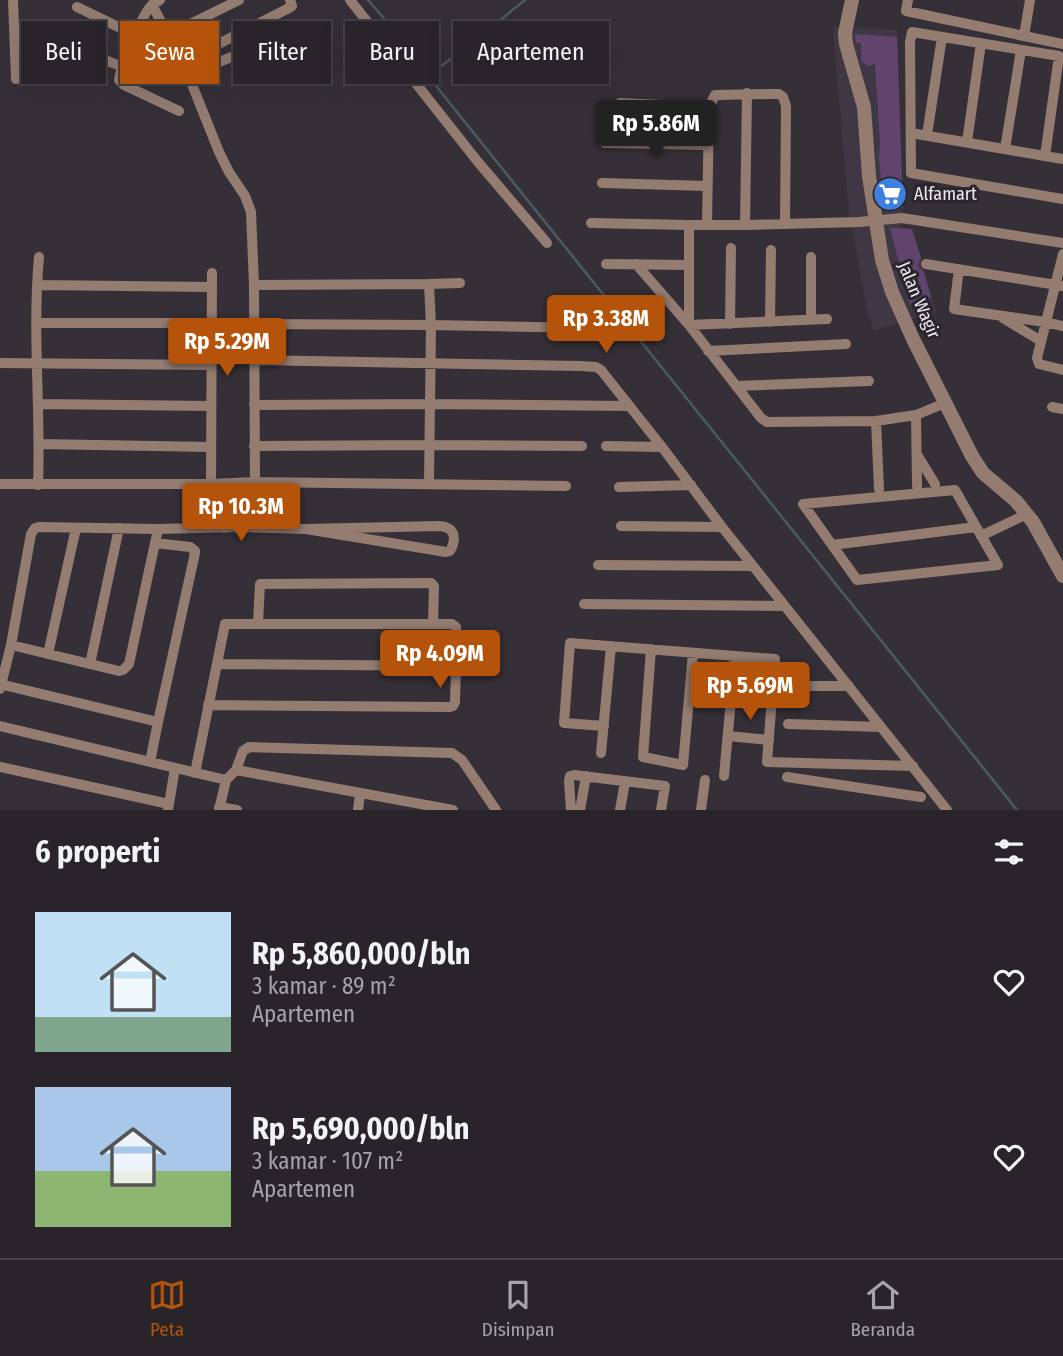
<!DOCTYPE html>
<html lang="id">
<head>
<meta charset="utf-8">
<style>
  body { margin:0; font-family:"Fira Sans Condensed",sans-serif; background:#302c31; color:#f1f3f6; height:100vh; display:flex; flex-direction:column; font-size:26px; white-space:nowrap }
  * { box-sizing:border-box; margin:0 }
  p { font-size:23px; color:#a5a4a8 }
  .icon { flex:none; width:38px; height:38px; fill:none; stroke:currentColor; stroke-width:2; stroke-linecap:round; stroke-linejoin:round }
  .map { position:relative; height:810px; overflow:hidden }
  .sheet { display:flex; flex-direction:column; background:#282429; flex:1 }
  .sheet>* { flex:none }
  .hud { position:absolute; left:21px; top:21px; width:700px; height:63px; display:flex; gap:14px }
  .price { position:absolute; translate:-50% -60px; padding:0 16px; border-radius:7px; background:#b45309; color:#fff; font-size:23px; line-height:46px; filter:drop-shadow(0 2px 4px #0008) }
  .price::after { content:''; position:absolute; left:50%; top:42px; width:21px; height:16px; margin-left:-10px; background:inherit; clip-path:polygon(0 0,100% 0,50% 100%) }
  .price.on { background:#222; color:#fff }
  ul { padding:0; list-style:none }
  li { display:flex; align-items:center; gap:21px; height:175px; padding:0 35px }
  li span { display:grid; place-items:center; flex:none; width:196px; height:140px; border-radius:0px; color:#555 }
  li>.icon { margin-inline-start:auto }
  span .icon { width:84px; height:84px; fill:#fffc; stroke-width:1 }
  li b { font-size:30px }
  h2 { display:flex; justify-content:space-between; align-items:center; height:84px; padding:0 35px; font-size:30px }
  .tag { padding:0 24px; border-radius:0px; background:#282429; box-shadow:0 7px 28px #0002,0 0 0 2px #444146; font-size:24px; line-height:63px }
  .tag.on { background:#b45309; color:#fff }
  .dock { display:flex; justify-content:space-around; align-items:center; height:98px; border-top:2px solid #444146; background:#282429; font-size:19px; color:#a5a4a8 }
  .dock a { display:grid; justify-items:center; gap:4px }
  .dock .on { color:#b45309 }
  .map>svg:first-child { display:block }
  .built { fill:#403745 }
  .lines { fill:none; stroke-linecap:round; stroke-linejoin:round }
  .stream { stroke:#4a5a5e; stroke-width:2.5 }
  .building { fill:#60446e }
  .minor { stroke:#947c71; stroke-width:10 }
  .tertiary { stroke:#947c71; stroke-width:14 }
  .labels { text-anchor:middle; stroke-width:6; stroke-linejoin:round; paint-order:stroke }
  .poi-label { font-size:18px; fill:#eeebf0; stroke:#2b262d; text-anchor:start }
  .street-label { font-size:18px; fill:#eeebf0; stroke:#2b262d }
</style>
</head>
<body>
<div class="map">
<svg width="1063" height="810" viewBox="0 0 1063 810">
  <rect width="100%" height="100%" fill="#353037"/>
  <!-- built -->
  <path class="built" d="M 833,26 L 897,30 L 903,208 L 901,228 L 912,229 L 936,312 L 874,331 L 868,315 L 849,212 Z"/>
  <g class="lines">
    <!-- stream -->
    <path class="stream" d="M 368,0 L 406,44 L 428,76 L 517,187 L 1017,810
      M 428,76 L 468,46 L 525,0"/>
  </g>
  <!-- building -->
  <path class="building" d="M 855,34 L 897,37 L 903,208 L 883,202 L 879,158 L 880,142 L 875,64 L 868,66 L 861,61 L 861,43 L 856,43 Z
    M 890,228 L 912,229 L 921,258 L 918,266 L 924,272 L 931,297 L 910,304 Z"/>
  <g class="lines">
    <!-- minor -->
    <path class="minor" d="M 13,0 L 16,79
      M 160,0 C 157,2 153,3 151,6 C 142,15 120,68 119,80 L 124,85 L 179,111
      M 350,0 L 478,162 L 547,243
      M 908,0 L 906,11 L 1024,36 L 1030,0
      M 152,5 L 183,62 L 219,152 L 229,172 L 245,196 L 251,212 L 254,285 L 255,482
      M 77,7 L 135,35
      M 168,35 L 239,0
      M 1024,36 L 1063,44
      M 78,48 L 122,67
      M 128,53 L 188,76 L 231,57
      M 183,62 L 289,8 L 292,6 L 290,0
      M 747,93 L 745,225 L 859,222 L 902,218 L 1063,243
      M 911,133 L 1045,156
      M 927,135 L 942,37
      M 967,142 L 981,43
      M 605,143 L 707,145
      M 617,143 L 618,105 L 620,103 L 709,107
      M 1005,149 L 1021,50
      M 1063,159 L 1045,156 L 1059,56 L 912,32 L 910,42 L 911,173 L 1063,199
      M 602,183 L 707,186
      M 591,223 L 689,225
      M 785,224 L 786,106 L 783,97 L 779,94 L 770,94 L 715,95 L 709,107 L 707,225 L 689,225 L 689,325 L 761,418 L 767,422 L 876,421 L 916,415 L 945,403
      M 707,225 L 745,225
      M 1063,254 L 1037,358 L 1039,364 L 1063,370
      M 606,264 L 689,265
      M 636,264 L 689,325 L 827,319
      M 926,264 L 1063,286
      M 959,269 L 954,309 L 1045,322 L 1063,326
      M 429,284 L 460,283
      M 37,285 L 212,287
      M 254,285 L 429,284 L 431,325 L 429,483
      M 1003,318 L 1041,341
      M 811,320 L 811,257
      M 770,322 L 771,250
      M 37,323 L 212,323
      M 254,324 L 431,325 L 586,328
      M 730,324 L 731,248
      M 708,351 L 846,344
      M 255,360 L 581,366 L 596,367 L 601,370 L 662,447 L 722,527 L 947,810
      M 0,363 L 211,365
      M 736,386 L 869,381
      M 39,404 L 210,406
      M 254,405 L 430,404 L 629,406
      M 1052,407 L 1063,409
      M 916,415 L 917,486
      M 876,421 L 879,489
      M 39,444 L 211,447
      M 254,446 L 430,445 L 582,446
      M 606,446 L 662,447
      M 918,456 L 935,484
      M 0,484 L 211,484 L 255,482 L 566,486
      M 211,484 L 212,273
      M 38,485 C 41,409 32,332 39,257
      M 619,487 L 691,485
      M 955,490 L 998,565 L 857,580 L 803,504 Z
      M 621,526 L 722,527
      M 236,527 L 238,483
      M 225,528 L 226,484
      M 981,536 L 1027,514
      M 832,545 L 976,527
      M 598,565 L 753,566
      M 584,604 L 785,606
      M 258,623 L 260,584 L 431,583 L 434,586 L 433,624
      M 11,645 L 119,671 L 123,670 L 129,664 L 158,529
      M 651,649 L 643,757 L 683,765 L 693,653
      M 48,654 L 76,528
      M 90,664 L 119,528
      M 0,684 L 158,722
      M 796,686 L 849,686
      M 0,689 L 11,645 L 31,534 L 35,528 L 39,527 L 158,529 L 236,527 L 306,529 L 439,526 C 455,527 457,538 450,551 L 446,552 L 306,529
      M 208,705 L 450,707 L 453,706 L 455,702 L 456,666 L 217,664
      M 788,724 L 881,727
      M 0,726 L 226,780
      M 604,726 L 564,723 L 570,643 L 775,659 L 767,762 L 913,766
      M 728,736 L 769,740
      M 601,753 L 611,646
      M 150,762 L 158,722 L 195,553 L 195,551 L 190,547 L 155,543
      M 0,767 L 169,804
      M 236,770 L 453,810
      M 195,773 L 225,624 L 452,624 L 456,627 L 456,666
      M 724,776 L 735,656
      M 787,777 L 921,797
      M 219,807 L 237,810
      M 168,810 L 175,768
      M 219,810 L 226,780 L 236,770 L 243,751 L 249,747 L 452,753 L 462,760 L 496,810
      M 358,810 L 360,793
      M 571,810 L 569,781 L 570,776 L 574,775 L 665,786 L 661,810
      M 580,810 L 586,776
      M 620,810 L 625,782
      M 701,810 L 705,780"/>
    <!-- tertiary -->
    <path class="tertiary" d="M 852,0 L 845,33 L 846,44 L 864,107 L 869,176 L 882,260 L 892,292 L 913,339 L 972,456 L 983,473 L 1016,501 L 1033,522 L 1063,576"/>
  </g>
  <!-- icons -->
  <defs>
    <g id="supermarket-disc" transform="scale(1.75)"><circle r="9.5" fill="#3f7fe0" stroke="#2b262d"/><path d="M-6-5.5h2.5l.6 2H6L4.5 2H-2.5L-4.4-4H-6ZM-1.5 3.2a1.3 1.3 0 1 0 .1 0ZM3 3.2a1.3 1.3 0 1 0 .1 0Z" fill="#fff"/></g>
  </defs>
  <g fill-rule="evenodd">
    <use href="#supermarket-disc" x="890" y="194"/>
  </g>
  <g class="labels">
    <!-- poi labels -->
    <g class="poi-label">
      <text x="914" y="200">Alfamart</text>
    </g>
    <!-- street labels -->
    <g class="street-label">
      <text transform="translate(919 300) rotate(67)" y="6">Jalan Wagir</text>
    </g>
  </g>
</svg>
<b class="price on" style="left:656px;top:160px">Rp 5.86M</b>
<b class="price" style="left:606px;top:355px">Rp 3.38M</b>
<b class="price" style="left:227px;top:378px">Rp 5.29M</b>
<b class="price" style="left:241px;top:543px">Rp 10.3M</b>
<b class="price" style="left:440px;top:690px">Rp 4.09M</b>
<b class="price" style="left:750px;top:722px">Rp 5.69M</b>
<div class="hud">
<a class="tag">Beli</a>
<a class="tag on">Sewa</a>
<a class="tag">Filter</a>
<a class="tag">Baru</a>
<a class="tag">Apartemen</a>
</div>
</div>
<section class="sheet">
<h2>6 properti<svg class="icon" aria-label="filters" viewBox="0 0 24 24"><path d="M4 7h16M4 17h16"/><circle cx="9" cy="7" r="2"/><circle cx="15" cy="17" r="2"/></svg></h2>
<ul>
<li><span style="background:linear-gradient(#bfe0f5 75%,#7fa58c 0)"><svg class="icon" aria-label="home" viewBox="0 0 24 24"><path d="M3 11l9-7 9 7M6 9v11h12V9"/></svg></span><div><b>Rp 5,860,000/bln</b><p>3 kamar · 89 m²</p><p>Apartemen</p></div><svg class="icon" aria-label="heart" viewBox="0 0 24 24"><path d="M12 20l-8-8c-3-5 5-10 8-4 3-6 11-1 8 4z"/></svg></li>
<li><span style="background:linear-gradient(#a9c7e8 60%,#8fb573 0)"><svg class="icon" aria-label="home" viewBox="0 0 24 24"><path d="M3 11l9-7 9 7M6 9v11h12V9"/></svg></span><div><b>Rp 5,690,000/bln</b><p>3 kamar · 107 m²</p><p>Apartemen</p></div><svg class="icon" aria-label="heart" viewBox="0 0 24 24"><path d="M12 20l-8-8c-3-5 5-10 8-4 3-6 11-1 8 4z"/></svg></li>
</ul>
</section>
<nav class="dock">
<a class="on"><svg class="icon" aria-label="map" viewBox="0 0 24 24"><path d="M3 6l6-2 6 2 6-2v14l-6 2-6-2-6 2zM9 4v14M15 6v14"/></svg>Peta</a>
<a><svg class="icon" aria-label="saved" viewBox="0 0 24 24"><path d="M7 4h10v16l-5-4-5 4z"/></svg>Disimpan</a>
<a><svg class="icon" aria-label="home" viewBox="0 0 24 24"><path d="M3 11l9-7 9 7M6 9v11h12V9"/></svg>Beranda</a>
</nav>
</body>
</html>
